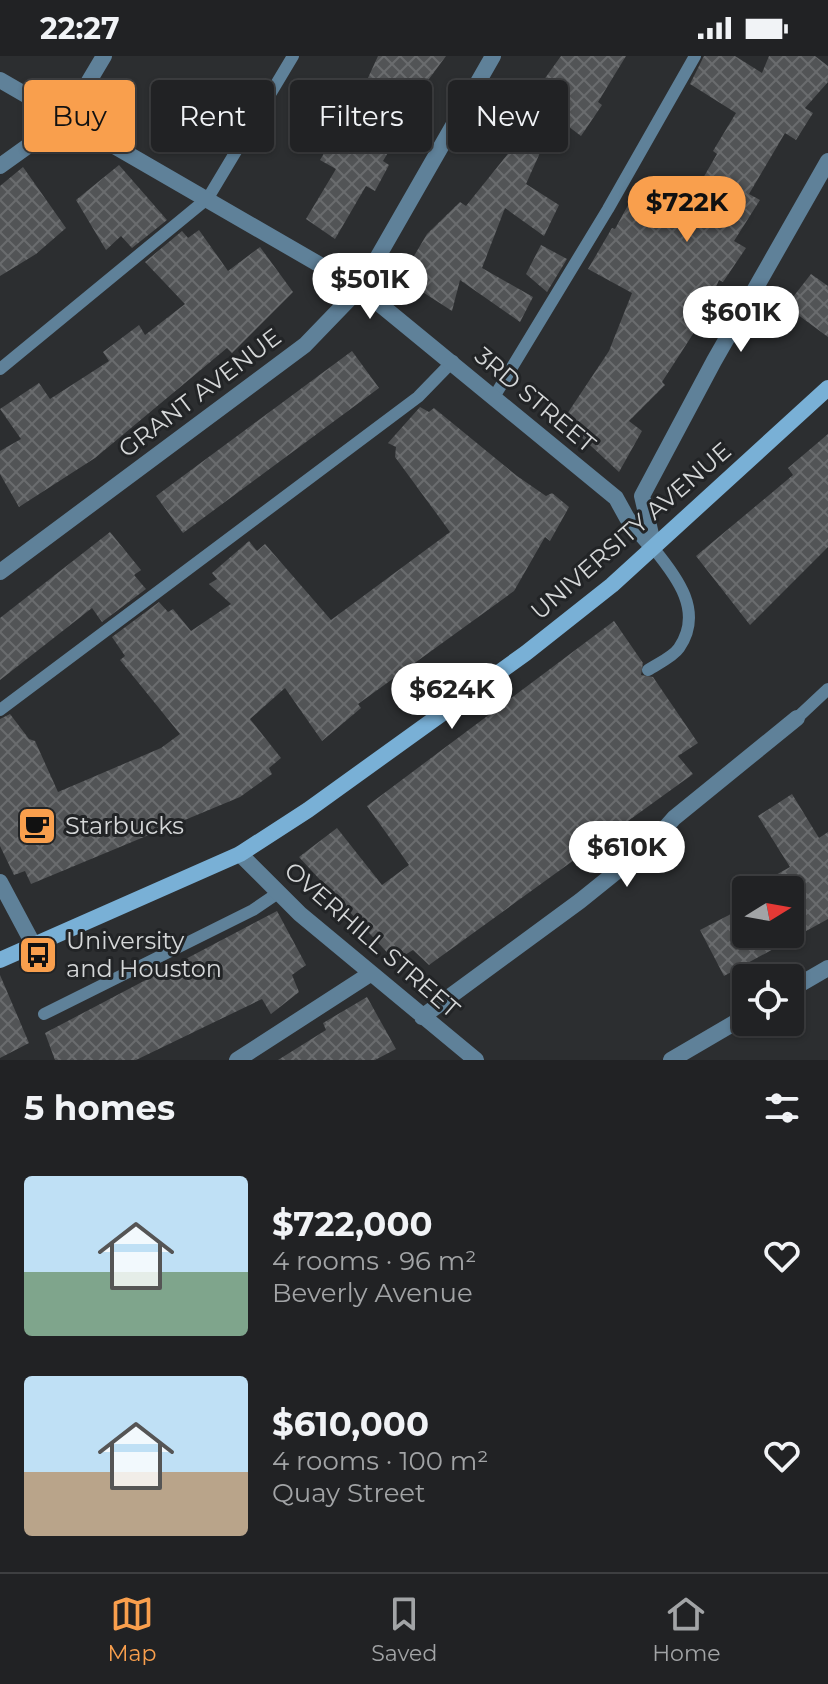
<!DOCTYPE html>
<html lang="en">
<head>
<meta charset="utf-8">
<style>
  body { margin:0; font-family:Montserrat,sans-serif; background:#2d2f31; color:#f1f3f6; height:100vh; display:flex; flex-direction:column; font-size:30px; white-space:nowrap }
  * { box-sizing:border-box; margin:0 }
  p { font-size:26px; color:#a2a4a6 }
  .icon { flex:none; width:44px; height:44px; fill:none; stroke:currentColor; stroke-width:2; stroke-linecap:round; stroke-linejoin:round }
  .map { position:relative; height:1004px; overflow:hidden }
  .sheet { display:flex; flex-direction:column; background:#212224; flex:1 }
  .sheet>* { flex:none }
  .hud { position:absolute; left:24px; top:24px; width:780px; height:72px; display:flex; gap:16px }
  .needle { width:52px; rotate:79deg }
  .fabs { position:absolute; left:732px; top:820px; display:grid; gap:16px }
  .fabs a { display:grid; place-items:center; width:72px; height:72px; border-radius:8px; background:#212224; box-shadow:0 2px 6px #0004,0 0 0 2px #3e3f41; font-size:40px }
  .price { position:absolute; translate:-50% -68px; padding:0 18px; border-radius:28px; background:#fff; color:#222; font-size:26px; line-height:52px; filter:drop-shadow(0 2px 4px #0008) }
  .price::after { content:''; position:absolute; left:50%; top:48px; width:24px; height:18px; margin-left:-12px; background:inherit; clip-path:polygon(0 0,100% 0,50% 100%) }
  .price.active { background:#f99f4d; color:#111 }
  ul { padding:0; list-style:none }
  li { display:flex; align-items:center; gap:24px; height:200px; padding:0 24px }
  li span { display:grid; place-items:center; flex:none; width:224px; height:160px; border-radius:8px; color:#555 }
  li>.icon { margin-inline-start:auto }
  span .icon { width:96px; height:96px; fill:#fffc; stroke-width:1 }
  li b { font-size:34px }
  h2 { display:flex; justify-content:space-between; align-items:center; height:96px; padding:0 24px; font-size:34px }
  .chip { padding:0 28px; border-radius:8px; background:#212224; box-shadow:0 2px 6px #0004,0 0 0 2px #3e3f41; font-size:28px; line-height:72px }
  .chip.active { background:#f99f4d; color:#111 }
  .status { display:flex; justify-content:space-between; align-items:center; height:56px; padding:0 40px; background:#212224; direction:ltr }
  .status svg { height:22px; fill:currentColor }
  .tabs { display:flex; justify-content:space-around; align-items:center; height:112px; border-top:2px solid #3e3f41; background:#212224; font-size:22px; color:#a2a4a6 }
  .tabs a { display:grid; justify-items:center; gap:4px }
  .tabs .active { color:#f99f4d }
  .map>svg:first-child { display:block }
  .building { fill:url(#building-cross-hatch) }
  .lines { fill:none; stroke-linecap:round; stroke-linejoin:round }
  .lane { stroke:#5f8199; stroke-width:12 }
  .street { stroke:#5f8199; stroke-width:16 }
  .secondary { stroke:#79b0d6; stroke-width:16 }
  .labels { text-anchor:middle; stroke-width:6; stroke-linejoin:round; paint-order:stroke }
  .street-label { font-size:24px; fill:#d5d7d8; stroke:#222426 }
  .poi-label { font-size:24px; fill:#d5d7d8; stroke:#222426; text-anchor:start }
</style>
</head>
<body>
<div class="status"><b>22:27</b><svg viewBox="0 0 49 12"><path d="M0 12V9h3v3zM5 12V6h3v6zM10 12V3h3v9zM15 12V0h3v12zM26 1h20v11H26zM47 4h2v5h-2z"/></svg></div>
<div class="map">
<svg width="828" height="1004" viewBox="0 0 828 1004">
  <defs>
    <pattern id="building-cross-hatch" width="8" height="8" patternUnits="userSpaceOnUse" patternTransform="scale(2)"><rect width="8" height="8" fill="#525456"/><path d="M0 0l8 8M0 8l8-8" fill="none" stroke="#6a6c6e"/></pattern>
  </defs>
  <rect width="100%" height="100%" fill="#2c2e30"/>
  <!-- building -->
  <path class="building" d="M 378,0 L 446,0 L 409,50 L 414,53 L 383,105 L 389,109 L 375,135 L 366,130 L 335,183 L 306,163 L 336,113 L 320,104 L 337,76 L 342,79 Z
    M 561,0 L 626,0 L 598,46 L 602,49 L 581,80 L 556,61 L 526,128 L 559,149 L 544,180 L 505,152 L 482,212 L 533,241 L 520,266 L 460,224 L 452,255 L 401,222 L 427,178 L 460,146 L 466,150 L 511,94 L 488,79 L 510,57 L 518,60 Z
    M 704,0 L 735,0 L 762,17 L 769,0 L 815,0 L 828,10 L 828,26 L 805,52 L 813,57 L 796,84 L 785,77 L 749,138 L 760,144 L 734,185 L 746,192 L 723,226 L 719,224 L 702,264 L 662,326 L 665,329 L 629,365 L 642,375 L 619,416 L 563,364 L 609,295 L 632,237 L 588,213 L 612,172 L 615,173 L 639,129 L 684,155 L 717,98 L 713,95 L 736,57 L 690,28 Z
    M 119,109 L 167,164 L 132,192 L 121,180 L 106,194 L 76,144 Z
    M 23,111 L 66,172 L 36,198 L 0,220 L 0,130 Z
    M 199,174 L 228,215 L 260,191 L 293,236 L 232,297 L 227,292 L 95,402 L 19,451 L 0,418 L 0,395 L 21,383 L 0,353 L 39,327 L 50,343 L 109,305 L 103,296 L 139,269 L 145,279 L 185,248 L 145,206 L 182,175 L 188,182 Z
    M 541,189 L 567,203 L 547,236 L 526,218 Z
    M 811,218 L 828,230 L 828,281 L 786,250 Z
    M 352,295 L 379,332 L 183,477 L 156,440 Z
    M 420,351 L 429,356 L 434,352 L 517,420 L 546,440 L 552,437 L 569,451 L 550,485 L 545,481 L 514,535 L 358,648 L 361,652 L 322,685 L 285,632 L 250,663 L 281,702 L 269,712 L 272,718 L 240,741 L 31,828 L 25,815 L 14,819 L 0,790 L 0,663 L 10,658 L 29,683 L 35,685 L 58,736 L 161,692 L 180,678 L 120,604 L 125,600 L 112,581 L 159,546 L 168,556 L 173,553 L 191,575 L 231,548 L 209,528 L 217,523 L 212,517 L 249,485 L 257,495 L 265,488 L 331,564 L 450,476 L 395,401 L 396,391 L 388,387 Z
    M 828,378 L 828,491 L 750,569 L 696,500 L 793,419 L 788,412 Z
    M 110,476 L 141,514 L 134,519 L 146,533 L 102,566 L 92,552 L 0,624 L 0,562 Z
    M 614,565 L 643,607 L 641,619 L 653,621 L 698,687 L 678,700 L 693,718 L 429,909 L 413,894 L 395,905 L 299,801 L 337,772 L 382,829 L 409,809 L 367,750 Z
    M 792,738 L 819,782 L 828,776 L 828,863 L 724,920 L 700,874 L 731,858 L 741,878 L 790,878 L 790,834 L 749,834 L 790,811 L 758,760 Z
    M 277,855 L 306,909 L 292,919 L 299,936 L 271,958 L 262,943 L 136,1004 L 55,1004 L 45,977 Z
    M 0,919 L 29,987 L 0,1002 Z
    M 367,941 L 396,993 L 375,1004 L 278,1004 L 326,974 L 323,967 Z"/>
  <g class="lines">
    <!-- lane -->
    <path class="lane" d="M 0,313 L 208,142 L 293,0
      M 494,341 L 608,153 L 695,0
      M 648,614 C 657,608 673,601 679,592 C 704,556 677,521 654,493
      M 0,654 L 418,341 L 453,305
      M 797,662 L 828,633
      M 44,958 L 253,854 L 278,837"/>
    <!-- street -->
    <path class="street" d="M 0,24 L 360,232 L 616,442 L 627,462 L 654,493
      M 0,110 L 67,62 L 104,0
      M 654,491 L 642,440 L 714,305 L 828,105
      M 0,516 L 305,289 L 360,232 L 493,0
      M 240,798 L 300,858 L 476,1004
      M 0,826 L 32,886
      M 790,934 L 828,912
      M 422,961 L 580,845 L 652,787 L 674,762 L 797,662
      M 237,1004 L 370,918
      M 671,1004 L 746,960"/>
    <!-- secondary -->
    <path class="secondary" d="M 0,904 L 240,798 L 308,754 L 526,597 L 612,529 L 828,332"/>
  </g>
  <!-- icons -->
  <defs>
    <g id="cafe-square" transform="scale(2)"><rect x="-9" y="-9" width="18" height="18" rx="4" fill="#f99f4d" stroke="#222426"/><path d="M-5.5-4.5H6V0H3Q3 3.5 0 3.5H-2.5Q-5.5 3.5-5.5 0ZM3-3.2v2h1.7v-2ZM-6 4.5H4V6H-6Z" fill="#111"/></g>
    <g id="bus-square" transform="scale(2)"><rect x="-9" y="-9" width="18" height="18" rx="4" fill="#f99f4d" stroke="#222426"/><path d="M-5-6H5V4H4V6H2V4H-2V6H-4V4H-5ZM-3.5-4V0h7V-4ZM-3.5 1.2v1.5H-2V1.2ZM2 1.2v1.5H3.5V1.2Z" fill="#111"/></g>
  </defs>
  <g fill-rule="evenodd">
    <use href="#cafe-square" x="37" y="770"/>
    <use href="#bus-square" x="38" y="899"/>
  </g>
  <g class="labels">
    <!-- street labels -->
    <g class="street-label">
      <text transform="translate(200 337) rotate(-37)" y="8">GRANT AVENUE</text>
      <text transform="translate(535 344) rotate(40)" y="8">3RD STREET</text>
      <text transform="translate(631 475) rotate(-41)" y="8">UNIVERSITY AVENUE</text>
      <text transform="translate(372 884) rotate(41)" y="8">OVERHILL STREET</text>
    </g>
    <!-- poi labels -->
    <g class="poi-label">
      <text x="65" y="778">Starbucks</text>
      <text x="66" y="893">University<tspan x="66" dy="28">and Houston</tspan></text>
    </g>
  </g>
</svg>
<div class="fabs">
<a><svg class="needle" viewBox="-14 -14 28 28"><path d="M0-13l5 13h-10z" fill="#e53935"/><path d="M0 13l5-13h-10z" fill="#a2a4a6"/></svg></a>
<a><svg class="icon" aria-label="locate" viewBox="0 0 24 24"><circle cx="12" cy="12" r="6"/><path d="M12 2v4M12 18v4M2 12h4M18 12h4"/></svg></a>
</div>
<b class="price active" style="left:687px;top:188px">$722K</b>
<b class="price" style="left:370px;top:265px">$501K</b>
<b class="price" style="left:741px;top:298px">$601K</b>
<b class="price" style="left:452px;top:675px">$624K</b>
<b class="price" style="left:627px;top:833px">$610K</b>
<div class="hud">
<a class="chip active">Buy</a>
<a class="chip">Rent</a>
<a class="chip">Filters</a>
<a class="chip">New</a>
</div>
</div>
<section class="sheet">
<h2>5 homes<svg class="icon" aria-label="filters" viewBox="0 0 24 24"><path d="M4 7h16M4 17h16"/><circle cx="9" cy="7" r="2"/><circle cx="15" cy="17" r="2"/></svg></h2>
<ul>
<li><span style="background:linear-gradient(#bfe0f5 60%,#7fa58c 0)"><svg class="icon" aria-label="home" viewBox="0 0 24 24"><path d="M3 11l9-7 9 7M6 9v11h12V9"/></svg></span><div><b>$722,000</b><p>4 rooms · 96 m²</p><p>Beverly Avenue</p></div><svg class="icon" aria-label="heart" viewBox="0 0 24 24"><path d="M12 20l-8-8c-3-5 5-10 8-4 3-6 11-1 8 4z"/></svg></li>
<li><span style="background:linear-gradient(#bfe0f5 60%,#b9a48a 0)"><svg class="icon" aria-label="home" viewBox="0 0 24 24"><path d="M3 11l9-7 9 7M6 9v11h12V9"/></svg></span><div><b>$610,000</b><p>4 rooms · 100 m²</p><p>Quay Street</p></div><svg class="icon" aria-label="heart" viewBox="0 0 24 24"><path d="M12 20l-8-8c-3-5 5-10 8-4 3-6 11-1 8 4z"/></svg></li>
</ul>
</section>
<nav class="tabs">
<a class="active"><svg class="icon" aria-label="map" viewBox="0 0 24 24"><path d="M3 6l6-2 6 2 6-2v14l-6 2-6-2-6 2zM9 4v14M15 6v14"/></svg>Map</a>
<a><svg class="icon" aria-label="saved" viewBox="0 0 24 24"><path d="M7 4h10v16l-5-4-5 4z"/></svg>Saved</a>
<a><svg class="icon" aria-label="home" viewBox="0 0 24 24"><path d="M3 11l9-7 9 7M6 9v11h12V9"/></svg>Home</a>
</nav>
</body>
</html>
